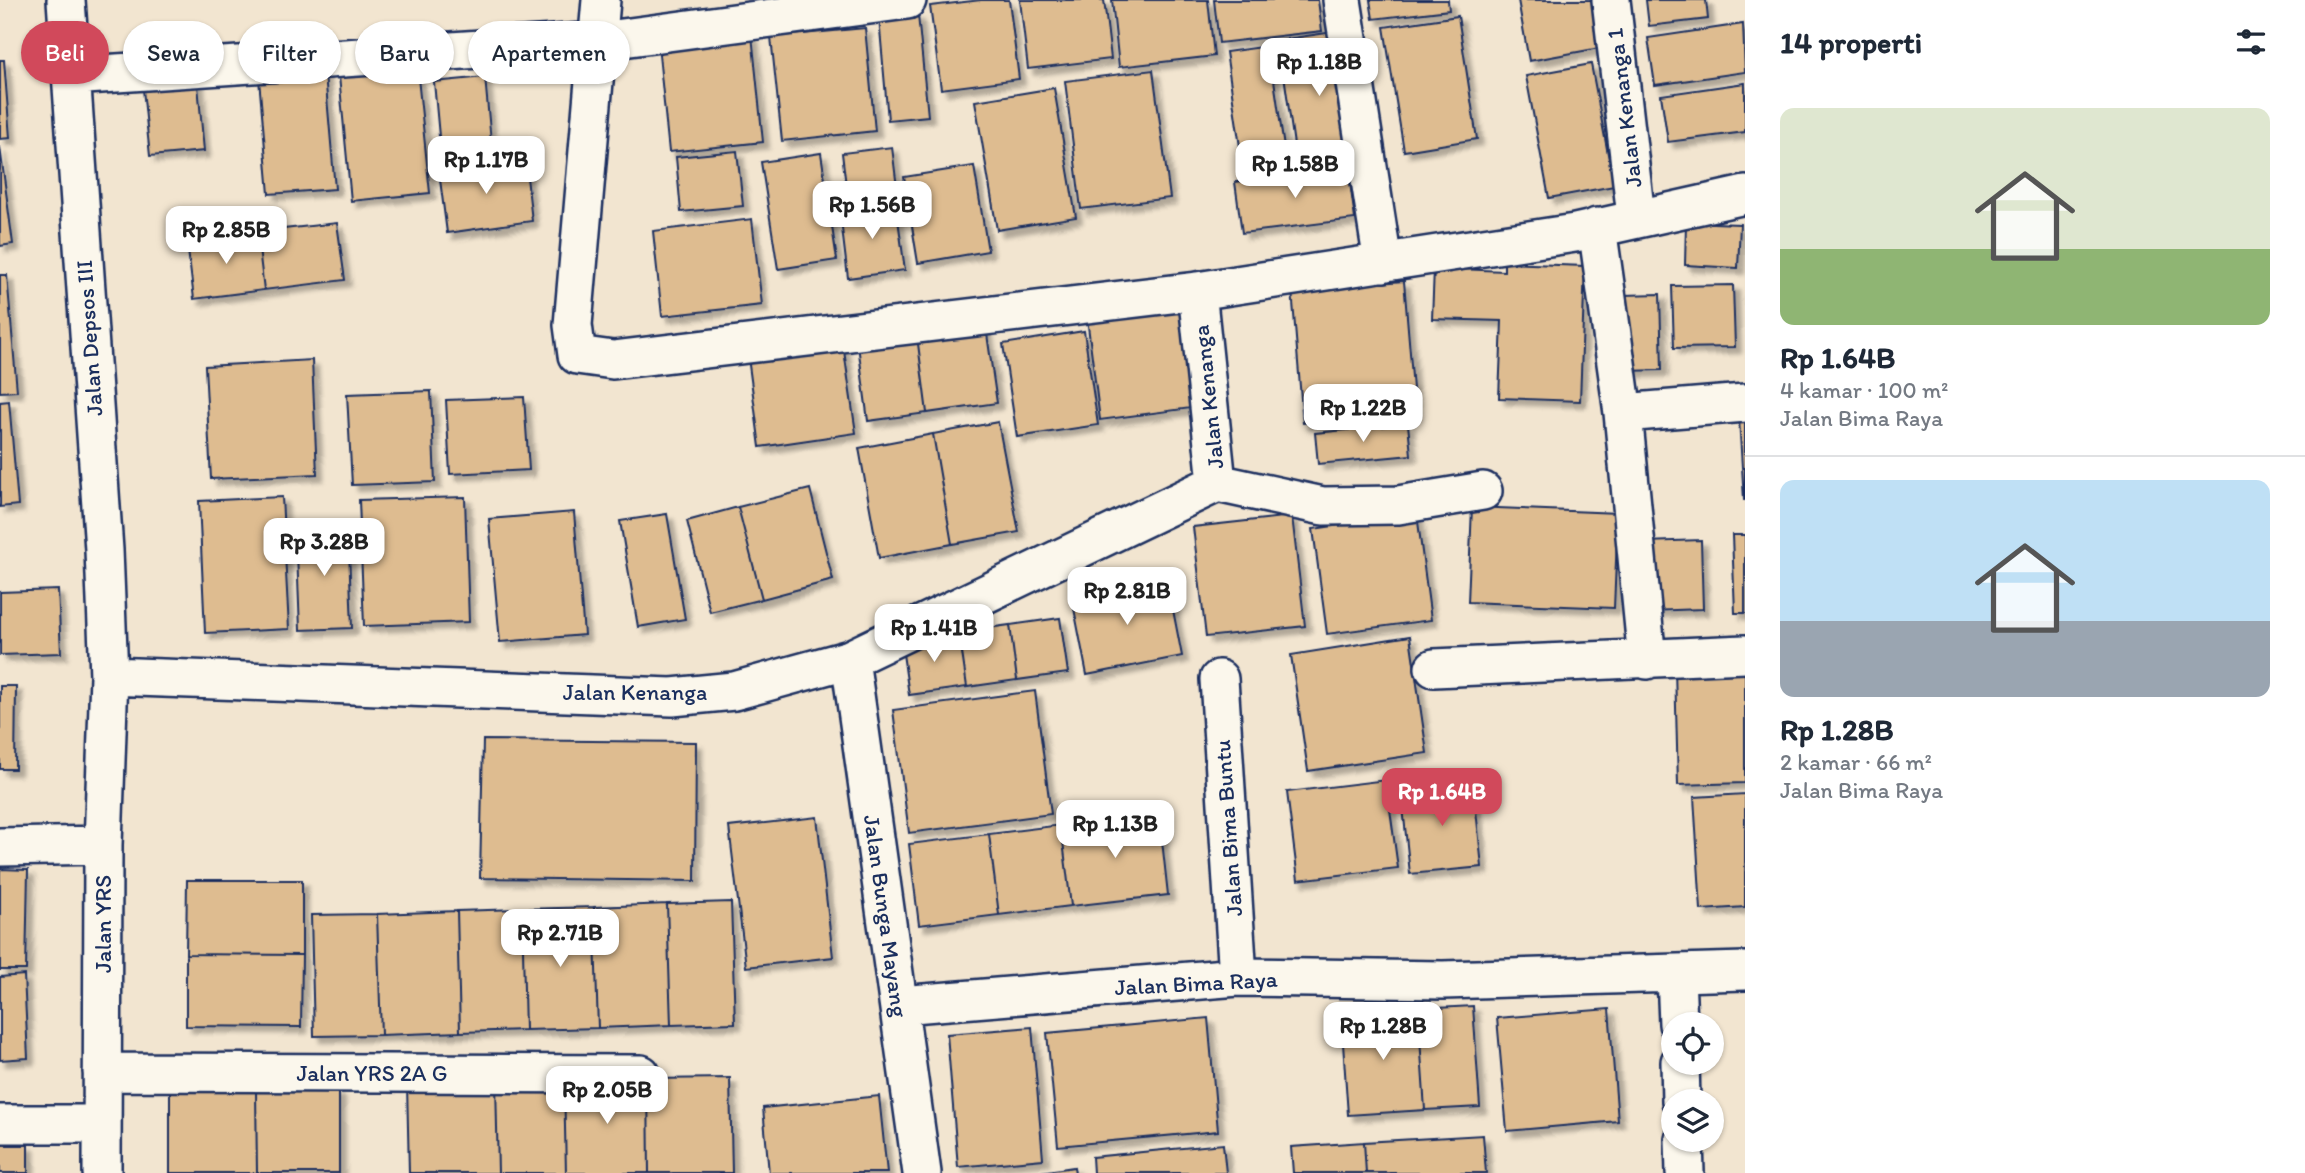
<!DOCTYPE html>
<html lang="id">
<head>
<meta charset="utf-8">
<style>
  body { margin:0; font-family:Itim,sans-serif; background:#f2f2f3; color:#1f2937; height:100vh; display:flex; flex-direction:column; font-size:26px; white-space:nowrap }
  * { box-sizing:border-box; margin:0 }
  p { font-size:23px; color:#747a83 }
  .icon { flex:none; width:38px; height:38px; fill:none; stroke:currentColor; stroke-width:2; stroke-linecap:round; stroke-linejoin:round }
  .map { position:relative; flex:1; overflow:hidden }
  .sheet { display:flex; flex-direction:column; background:#fff; width:560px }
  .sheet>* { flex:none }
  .top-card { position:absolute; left:21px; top:21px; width:665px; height:63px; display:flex; gap:14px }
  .fabs { position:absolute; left:1661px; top:1012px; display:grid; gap:14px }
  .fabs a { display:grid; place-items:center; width:63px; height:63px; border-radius:50%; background:#fff; box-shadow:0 2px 5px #0004; font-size:35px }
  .price { position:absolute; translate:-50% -60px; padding:0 16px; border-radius:14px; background:#fff; color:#222; font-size:23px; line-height:46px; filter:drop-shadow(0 2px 4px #0008) }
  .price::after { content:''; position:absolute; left:50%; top:42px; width:21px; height:16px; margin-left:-10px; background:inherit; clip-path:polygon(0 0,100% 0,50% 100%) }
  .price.selected { background:#d1495b; color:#fff }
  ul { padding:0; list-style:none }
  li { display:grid; align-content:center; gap:14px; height:371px; padding:0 35px }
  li+li { border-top:2px solid #e0e1e3 }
  li span { display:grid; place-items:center; height:217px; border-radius:14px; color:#555 }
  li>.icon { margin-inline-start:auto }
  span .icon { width:126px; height:126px; fill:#fffc; stroke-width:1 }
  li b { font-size:30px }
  h2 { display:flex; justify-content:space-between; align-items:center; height:84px; padding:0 35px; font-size:30px }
  .chip { padding:0 24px; border-radius:32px; background:#fff; box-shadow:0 2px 5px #0004; font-size:24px; line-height:63px }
  .chip.selected { background:#d1495b; color:#fff }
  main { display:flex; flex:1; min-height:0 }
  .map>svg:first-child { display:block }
  .building { fill:#debc90; stroke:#1b2f5e; stroke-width:2; filter:url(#shadow) }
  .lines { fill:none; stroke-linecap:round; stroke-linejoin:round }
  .minor-casing { stroke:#1b2f5e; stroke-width:42 }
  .minor { stroke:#fbf7ec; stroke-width:37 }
  .labels { text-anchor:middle; stroke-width:5; stroke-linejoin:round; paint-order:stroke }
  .street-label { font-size:23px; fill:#1b2f5e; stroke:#fbf7ec }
</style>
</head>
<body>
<main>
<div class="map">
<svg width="1745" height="1173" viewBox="0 0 1745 1173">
  <defs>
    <filter id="shadow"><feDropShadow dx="6" dy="6" stdDeviation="2" flood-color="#0004"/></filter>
  </defs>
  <rect width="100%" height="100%" fill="#f2e5d0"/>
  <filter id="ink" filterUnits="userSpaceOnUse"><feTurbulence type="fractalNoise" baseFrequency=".0143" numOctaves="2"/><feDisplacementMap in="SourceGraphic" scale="14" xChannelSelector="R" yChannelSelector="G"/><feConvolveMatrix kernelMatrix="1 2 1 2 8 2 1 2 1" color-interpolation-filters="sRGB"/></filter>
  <g filter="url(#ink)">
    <!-- building -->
    <path class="building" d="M 981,0 L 1009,0 L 1019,79 L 941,89 L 930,6 Z
      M 1020,0 L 1104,0 L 1111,59 L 1028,69 Z
      M 1112,0 L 1208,0 L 1214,56 L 1119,67 Z
      M 1214,0 L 1318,0 L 1322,31 L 1219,43 Z
      M 1370,0 L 1448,0 L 1449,10 L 1373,19 Z
      M 1518,0 L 1596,0 L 1605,47 L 1529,61 Z
      M 1646,0 L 1706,0 L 1708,19 L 1649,26 Z
      M 918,15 L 928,116 L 888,120 L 879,18 Z
      M 1458,16 L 1477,139 L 1404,151 L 1384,27 Z
      M 1743,24 L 1745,72 L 1655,85 L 1648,38 Z
      M 865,28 L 875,131 L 782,141 L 771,37 Z
      M 1341,31 L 1359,157 L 1297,166 L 1279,40 Z
      M 752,35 L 763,142 L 669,152 L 658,45 Z
      M 1269,46 L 1286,161 L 1243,167 L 1226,52 Z
      M 0,60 L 4,60 L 10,138 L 0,139 Z
      M 1591,64 L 1614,186 L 1549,198 L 1526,76 Z
      M 417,68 L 430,193 L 351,201 L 339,76 Z
      M 1153,70 L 1170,198 L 1081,209 L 1065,81 Z
      M 197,74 L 204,151 L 150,156 L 142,80 Z
      M 325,74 L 335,189 L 269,194 L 259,79 Z
      M 485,77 L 492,153 L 441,158 L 434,82 Z
      M 1745,83 L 1745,132 L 1668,142 L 1661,95 Z
      M 1054,88 L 1076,217 L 997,230 L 975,101 Z
      M 0,147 L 13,244 L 0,246 Z
      M 892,147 L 898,196 L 848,202 L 842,153 Z
      M 737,151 L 743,206 L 681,212 L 676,157 Z
      M 821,153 L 837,260 L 778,269 L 761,162 Z
      M 525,160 L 532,221 L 447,233 L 439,172 Z
      M 974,166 L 988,251 L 918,263 L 904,177 Z
      M 1348,168 L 1355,219 L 1242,233 L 1235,182 Z
      M 896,205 L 905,270 L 848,278 L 840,212 Z
      M 752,219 L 762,305 L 662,316 L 653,231 Z
      M 1686,222 L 1740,224 L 1738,268 L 1685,265 Z
      M 337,223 L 345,280 L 264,290 L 257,232 Z
      M 257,232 L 264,290 L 194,299 L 187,242 Z
      M 1504,263 L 1585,266 L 1580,401 L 1499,398 L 1502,321 L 1432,319 L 1434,268 L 1504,271 Z
      M 0,275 L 7,275 L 17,391 L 0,392 Z
      M 1404,281 L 1415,413 L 1303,423 L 1292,290 Z
      M 1733,285 L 1735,347 L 1674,348 L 1672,286 Z
      M 1660,294 L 1662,370 L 1625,371 L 1623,295 Z
      M 1186,305 L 1199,407 L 1100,420 L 1087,318 Z
      M 986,327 L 997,403 L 927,413 L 917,336 Z
      M 1084,331 L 1098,425 L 1017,437 L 1003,344 Z
      M 917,336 L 927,413 L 868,421 L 858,345 Z
      M 842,337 L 856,433 L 760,447 L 747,350 Z
      M 312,360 L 317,474 L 211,479 L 205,366 Z
      M 431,391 L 435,482 L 352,485 L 347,394 Z
      M 524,397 L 529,470 L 450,474 L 446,400 Z
      M 9,401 L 18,505 L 0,507 L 0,402 Z
      M 1745,417 L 1745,500 L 1744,500 L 1739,418 Z
      M 998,422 L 1019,532 L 952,544 L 933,434 Z
      M 1408,424 L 1411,455 L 1318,464 L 1315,433 Z
      M 933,434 L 952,544 L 879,558 L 859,448 Z
      M 810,489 L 833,580 L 762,599 L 738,507 Z
      M 282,497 L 289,629 L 205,633 L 199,501 Z
      M 465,497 L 469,622 L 364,626 L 359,500 Z
      M 738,507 L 762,599 L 710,612 L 687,521 Z
      M 1472,507 L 1618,513 L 1614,608 L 1468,602 Z
      M 574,512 L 584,635 L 500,642 L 489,519 Z
      M 667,514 L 685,619 L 638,627 L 620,521 Z
      M 1417,514 L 1431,620 L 1327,634 L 1313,529 Z
      M 1292,516 L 1305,626 L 1206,637 L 1193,527 Z
      M 348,525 L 352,628 L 300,630 L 296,527 Z
      M 1732,535 L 1745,535 L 1745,613 L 1735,613 Z
      M 1701,540 L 1703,609 L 1648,611 L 1646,542 Z
      M 1167,579 L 1182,656 L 1087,675 L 1072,598 Z
      M 58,590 L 61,653 L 0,655 L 0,592 Z
      M 1060,618 L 1068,673 L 1017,680 L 1010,625 Z
      M 1010,625 L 1017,680 L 967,687 L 959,632 Z
      M 959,632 L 967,687 L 909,695 L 901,640 Z
      M 1410,636 L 1427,753 L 1308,771 L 1291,655 Z
      M 1745,667 L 1745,783 L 1678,785 L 1675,668 Z
      M 0,686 L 16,686 L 15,769 L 0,769 Z
      M 1035,691 L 1051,814 L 909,833 L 893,710 Z
      M 483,740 L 696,742 L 695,881 L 480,878 Z
      M 1386,780 L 1398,868 L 1298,880 L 1287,792 Z
      M 1473,781 L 1482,867 L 1410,874 L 1401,788 Z
      M 1745,794 L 1745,907 L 1701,910 L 1694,797 Z
      M 1159,813 L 1168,895 L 1071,906 L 1061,825 Z
      M 817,817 L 833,957 L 746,967 L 729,827 Z
      M 1061,825 L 1071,906 L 999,915 L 989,834 Z
      M 989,834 L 999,915 L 919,925 L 909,844 Z
      M 0,869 L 28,870 L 26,970 L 0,970 Z
      M 187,880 L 302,880 L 302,955 L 186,954 Z
      M 731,902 L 735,1023 L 671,1025 L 667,904 Z
      M 667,904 L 671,1025 L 598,1028 L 594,907 Z
      M 594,907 L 598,1028 L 525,1030 L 522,909 Z
      M 522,909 L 525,1030 L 460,1032 L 457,911 Z
      M 457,911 L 460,1032 L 381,1035 L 377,914 Z
      M 377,914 L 381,1035 L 314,1036 L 311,915 Z
      M 186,954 L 302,955 L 301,1027 L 186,1026 Z
      M 24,975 L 28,1058 L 0,1060 L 0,977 Z
      M 1473,1006 L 1480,1107 L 1425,1110 L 1418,1009 Z
      M 1418,1009 L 1425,1110 L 1348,1115 L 1341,1015 Z
      M 1609,1009 L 1618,1121 L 1507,1131 L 1497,1018 Z
      M 1208,1018 L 1218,1131 L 1058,1146 L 1047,1033 Z
      M 1032,1027 L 1043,1159 L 958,1167 L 947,1034 Z
      M 730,1078 L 732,1173 L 649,1173 L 648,1079 Z
      M 648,1079 L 649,1173 L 566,1173 L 564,1081 Z
      M 564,1081 L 566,1173 L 498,1173 L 496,1082 Z
      M 496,1082 L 498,1173 L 409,1173 L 407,1084 Z
      M 256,1091 L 339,1091 L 339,1173 L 257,1173 Z
      M 256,1091 L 257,1173 L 170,1173 L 170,1092 Z
      M 879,1096 L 887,1173 L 769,1173 L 763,1108 Z
      M 1483,1135 L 1486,1173 L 1366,1173 L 1364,1142 Z
      M 1364,1142 L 1366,1173 L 1293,1173 L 1291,1147 Z
      M 1223,1144 L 1226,1173 L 1093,1173 L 1092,1157 Z
      M 0,1145 L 28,1145 L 28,1173 L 0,1173 Z
      M 1074,1167 L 1075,1173 L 1034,1173 Z"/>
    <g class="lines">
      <!-- minor casing -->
      <g class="minor-casing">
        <path id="minor" d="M 66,0 L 104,550 L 109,676 L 103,845 L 102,1173
          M 601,0 L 573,325 L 577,355 L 613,360 L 1197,291 L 1575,233 L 1745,195
          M 1342,0 L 1383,263
          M 1611,0 L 1636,217
          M 71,76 L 600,41 L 907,0
          M 1597,227 L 1623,413
          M 1217,483 L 1323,506 L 1398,505 L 1483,491
          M 850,659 L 922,1173
          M 1647,660 L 1623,413 L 1745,403
          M 1434,668 L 1745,654
          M 109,676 L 672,697 L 734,691 L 850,659 L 1217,483 L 1197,291
          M 1219,679 L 1238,977
          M 0,847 L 103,845
          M 1676,975 L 1678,1024
          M 900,1005 L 1238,977 L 1443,980 L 1745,971
          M 1680,1062 L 1681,1101
          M 102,1072 L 641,1074
          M 0,1124 L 102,1124
          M 1684,1139 L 1685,1173"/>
      </g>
      <!-- minor -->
      <use href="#minor" class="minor"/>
    </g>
  </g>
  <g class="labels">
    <!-- street labels -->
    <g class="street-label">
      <text transform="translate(1624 108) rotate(-97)" y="8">Jalan Kenanga 1</text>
      <text transform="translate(89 338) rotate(-94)" y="8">Jalan Depsos III</text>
      <text transform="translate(1208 397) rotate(-96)" y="8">Jalan Kenanga</text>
      <text x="635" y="700">Jalan Kenanga</text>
      <text transform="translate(1228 828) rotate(-94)" y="8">Jalan Bima Buntu</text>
      <text transform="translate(886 916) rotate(82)" y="8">Jalan Bunga Mayang</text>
      <text transform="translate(103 924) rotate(-90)" y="8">Jalan YRS</text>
      <text transform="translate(1196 983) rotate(-3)" y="8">Jalan Bima Raya</text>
      <text x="372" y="1081">Jalan YRS 2A G</text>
    </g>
  </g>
</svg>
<div class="fabs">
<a><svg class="icon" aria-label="locate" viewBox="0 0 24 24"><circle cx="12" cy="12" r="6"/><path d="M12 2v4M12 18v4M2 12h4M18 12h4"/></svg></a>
<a><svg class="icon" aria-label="layers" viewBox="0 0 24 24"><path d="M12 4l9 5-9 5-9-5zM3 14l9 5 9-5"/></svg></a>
</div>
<b class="price" style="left:1319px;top:98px">Rp 1.18B</b>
<b class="price" style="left:486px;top:196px">Rp 1.17B</b>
<b class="price" style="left:1295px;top:200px">Rp 1.58B</b>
<b class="price" style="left:872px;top:241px">Rp 1.56B</b>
<b class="price" style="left:226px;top:266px">Rp 2.85B</b>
<b class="price" style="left:1363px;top:444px">Rp 1.22B</b>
<b class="price" style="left:324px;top:578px">Rp 3.28B</b>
<b class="price" style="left:1127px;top:627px">Rp 2.81B</b>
<b class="price" style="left:934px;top:664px">Rp 1.41B</b>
<b class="price selected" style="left:1442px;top:828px">Rp 1.64B</b>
<b class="price" style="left:1115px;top:860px">Rp 1.13B</b>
<b class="price" style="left:560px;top:969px">Rp 2.71B</b>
<b class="price" style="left:1383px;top:1062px">Rp 1.28B</b>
<b class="price" style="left:607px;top:1126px">Rp 2.05B</b>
<div class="top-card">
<a class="chip selected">Beli</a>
<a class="chip">Sewa</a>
<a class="chip">Filter</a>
<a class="chip">Baru</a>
<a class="chip">Apartemen</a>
</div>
</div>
<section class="sheet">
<h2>14 properti<svg class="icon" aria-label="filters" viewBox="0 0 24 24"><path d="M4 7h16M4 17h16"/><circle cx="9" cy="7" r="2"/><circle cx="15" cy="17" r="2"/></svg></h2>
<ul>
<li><span style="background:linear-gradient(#dfe7d0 65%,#8fb573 0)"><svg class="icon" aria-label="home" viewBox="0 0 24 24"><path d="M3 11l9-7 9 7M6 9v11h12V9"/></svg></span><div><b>Rp 1.64B</b><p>4 kamar · 100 m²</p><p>Jalan Bima Raya</p></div></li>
<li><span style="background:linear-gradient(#bfe0f5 65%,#9aa5b1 0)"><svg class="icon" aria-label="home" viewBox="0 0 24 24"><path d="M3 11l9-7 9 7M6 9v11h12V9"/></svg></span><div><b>Rp 1.28B</b><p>2 kamar · 66 m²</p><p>Jalan Bima Raya</p></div></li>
</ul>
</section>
</main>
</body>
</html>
